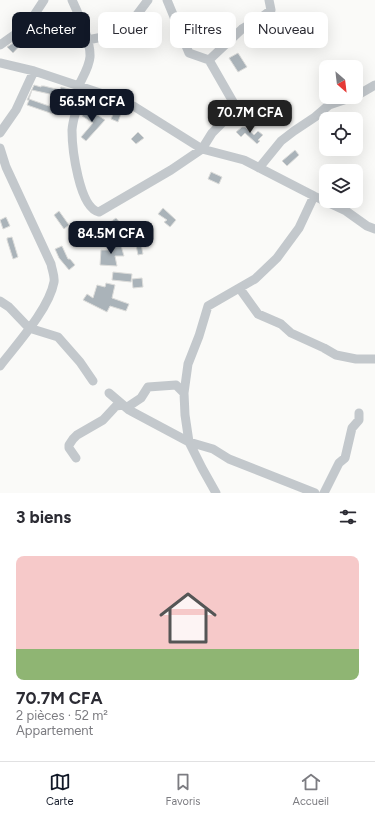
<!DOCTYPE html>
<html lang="fr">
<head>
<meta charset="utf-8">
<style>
  body { margin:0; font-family:Figtree,sans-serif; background:#f2f2f3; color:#2b2b33; height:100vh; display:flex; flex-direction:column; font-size:15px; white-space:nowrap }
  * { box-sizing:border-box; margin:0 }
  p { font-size:13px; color:#7c7c81 }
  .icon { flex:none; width:22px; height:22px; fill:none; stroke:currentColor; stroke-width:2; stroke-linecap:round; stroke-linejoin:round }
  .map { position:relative; height:493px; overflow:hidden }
  .side { display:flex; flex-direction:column; background:#fff; flex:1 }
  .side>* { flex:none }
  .guide { position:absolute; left:12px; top:12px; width:351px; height:36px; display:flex; gap:8px }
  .needle { width:26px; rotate:152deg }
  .controls { position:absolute; left:319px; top:60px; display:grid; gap:8px }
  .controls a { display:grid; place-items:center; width:44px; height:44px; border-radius:8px; background:#fff; box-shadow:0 4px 16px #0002; font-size:20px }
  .price { position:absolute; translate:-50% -34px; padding:0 9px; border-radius:8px; background:#111827; color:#fff; font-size:13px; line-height:26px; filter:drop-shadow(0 1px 2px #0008) }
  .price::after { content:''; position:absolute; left:50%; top:24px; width:12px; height:9px; margin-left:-6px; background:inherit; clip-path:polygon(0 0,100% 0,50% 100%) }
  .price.active { background:#222; color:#fff }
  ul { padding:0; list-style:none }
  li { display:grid; align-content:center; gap:8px; height:212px; padding:0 16px }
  li span { display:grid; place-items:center; height:124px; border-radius:8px; color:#555 }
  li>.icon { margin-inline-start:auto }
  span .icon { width:72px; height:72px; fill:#fffc; stroke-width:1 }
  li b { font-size:17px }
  h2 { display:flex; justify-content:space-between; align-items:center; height:48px; padding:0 16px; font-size:17px }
  .chip { padding:0 14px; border-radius:8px; background:#fff; box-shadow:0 4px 16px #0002; font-size:14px; line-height:36px }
  .chip.active { background:#111827; color:#fff }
  .menu { display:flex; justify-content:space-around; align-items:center; height:56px; border-top:1px solid #e1e1e2; background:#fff; font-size:11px; color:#7c7c81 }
  .menu a { display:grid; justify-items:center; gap:2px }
  .menu .active { color:#111827 }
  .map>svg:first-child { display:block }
  .building { fill:#aab3b9; stroke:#dcdcda; fill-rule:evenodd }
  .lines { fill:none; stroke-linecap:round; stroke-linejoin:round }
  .minor { stroke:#c3c8cc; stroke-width:9 }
</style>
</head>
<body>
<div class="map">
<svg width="375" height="493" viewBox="0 0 375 493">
  <rect width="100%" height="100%" fill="#fafaf8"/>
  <!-- building -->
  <path class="building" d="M 19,39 L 23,42 L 13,53 L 7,47 Z
    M 238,53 L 247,67 L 238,72 L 229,58 Z
    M 34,85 L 41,87 L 41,86 L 44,86 L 60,90 L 61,87 L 73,90 L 71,96 L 62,94 L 53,114 L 27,105 L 29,100 L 27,100 ZM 32,90 L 54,95 L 49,106 L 29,99 Z
    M 275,102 L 280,109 L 271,114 L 267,107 Z
    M 87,108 L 105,120 L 86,141 L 81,137 L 93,123 L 82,116 Z
    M 116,108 L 122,111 L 118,122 L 111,119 Z
    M 242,127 L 245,127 L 254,135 L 258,131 L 263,135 L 258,140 L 260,141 L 257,144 L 245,133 L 241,137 L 236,132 Z
    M 138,132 L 144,138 L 136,144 L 131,139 Z
    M 295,150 L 299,155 L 287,166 L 282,161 Z
    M 211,172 L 222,177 L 219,184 L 208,179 Z
    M 163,208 L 176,220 L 170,227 L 164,222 L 167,220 L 158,214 Z
    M 59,211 L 69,225 L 64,229 L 54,215 Z
    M 6,217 L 10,226 L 3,229 L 0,220 Z
    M 116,218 L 124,227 L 118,233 L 109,223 Z
    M 12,237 L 18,257 L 13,259 L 7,240 L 7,238 Z
    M 140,239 L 143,254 L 138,255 L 135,240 Z
    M 120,242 L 124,256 L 115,256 L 117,266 L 100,265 L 101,250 L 111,250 L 110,244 Z
    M 62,246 L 68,259 L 70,259 L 75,265 L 69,270 L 59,258 L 55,249 Z
    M 113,272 L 132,274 L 131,282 L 112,280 Z
    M 142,278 L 143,287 L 133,288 L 132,279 Z
    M 106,283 L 115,285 L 112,298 L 129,304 L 126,311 L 110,306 L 107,312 L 83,300 L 87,294 L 93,298 L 97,285 L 105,287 Z"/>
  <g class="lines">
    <!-- minor -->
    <path class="minor" d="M 72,0 C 79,15 91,41 90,57 C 89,68 82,78 78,87
      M 167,0 L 189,53 L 209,60 L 242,29 L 259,19
      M 262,33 L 259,19 L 271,10 L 269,0
      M 87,40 L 103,37 L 124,22 L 133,20 L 148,0
      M 0,45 L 27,26 L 44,0
      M 209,60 L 244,121
      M 0,63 L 34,71 L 112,97 L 135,107 L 202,149 L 244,160 L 314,196 L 346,211 L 367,226 L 375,229
      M 84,89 C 79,102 73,116 72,130 C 72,148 79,208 99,212 L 171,170 L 202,149 L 212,133 L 237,108
      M 356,96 L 375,85
      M 0,133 L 16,110 L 34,71
      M 0,148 L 6,167 L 51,264 C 52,270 55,277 54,282 C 49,309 17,344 0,366
      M 259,168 L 281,141 L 294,131 L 315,117 L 329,105 L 353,97
      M 240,289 L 258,314 L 281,324 L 291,333 L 324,348 L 336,355 L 356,359 L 375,359
      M 0,301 L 9,307 L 29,328 L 58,337 L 80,362 L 93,381
      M 109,393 L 129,410 L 189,442 L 213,449 L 229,459 L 315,493
      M 129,410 L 129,406 L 141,398 L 148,387 L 176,385 L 184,393
      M 76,458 L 69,448 L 69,445 L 73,439 L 77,435 L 103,420 L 116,406 L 123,405
      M 216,493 L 202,468 L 189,442 L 185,415 L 184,393 L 188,364 L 199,336 L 208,306 L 255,279 L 277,258 L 299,228 L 314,196
      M 324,493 L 339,463 L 345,458 L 352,428 L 359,420 L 359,413"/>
  </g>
</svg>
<div class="controls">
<a><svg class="needle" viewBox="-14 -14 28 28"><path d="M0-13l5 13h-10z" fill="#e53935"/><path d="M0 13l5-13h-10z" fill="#7c7c81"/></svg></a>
<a><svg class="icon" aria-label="locate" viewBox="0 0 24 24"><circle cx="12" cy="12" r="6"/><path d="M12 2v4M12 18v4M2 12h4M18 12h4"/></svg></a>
<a><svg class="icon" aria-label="layers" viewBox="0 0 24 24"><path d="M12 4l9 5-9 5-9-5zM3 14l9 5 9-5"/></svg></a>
</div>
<b class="price" style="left:92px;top:123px">56.5M CFA</b>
<b class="price active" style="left:250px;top:134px">70.7M CFA</b>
<b class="price" style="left:111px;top:255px">84.5M CFA</b>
<div class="guide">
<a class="chip active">Acheter</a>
<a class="chip">Louer</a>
<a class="chip">Filtres</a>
<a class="chip">Nouveau</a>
</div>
</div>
<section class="side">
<h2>3 biens<svg class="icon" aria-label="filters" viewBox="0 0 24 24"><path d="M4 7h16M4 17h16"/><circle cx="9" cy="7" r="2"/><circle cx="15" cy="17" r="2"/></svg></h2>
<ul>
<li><span style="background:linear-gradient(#f6c9c9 75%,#8fb573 0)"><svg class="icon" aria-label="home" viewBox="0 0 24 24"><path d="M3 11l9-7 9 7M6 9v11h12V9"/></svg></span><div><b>70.7M CFA</b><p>2 pièces · 52 m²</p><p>Appartement</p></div></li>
</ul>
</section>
<nav class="menu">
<a class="active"><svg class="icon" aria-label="map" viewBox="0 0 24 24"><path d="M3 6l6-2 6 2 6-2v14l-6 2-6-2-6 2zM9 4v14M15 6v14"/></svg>Carte</a>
<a><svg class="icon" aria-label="saved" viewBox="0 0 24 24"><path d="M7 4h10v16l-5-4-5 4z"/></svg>Favoris</a>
<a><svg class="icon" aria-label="home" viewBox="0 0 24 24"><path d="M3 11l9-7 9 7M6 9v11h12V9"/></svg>Accueil</a>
</nav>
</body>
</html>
